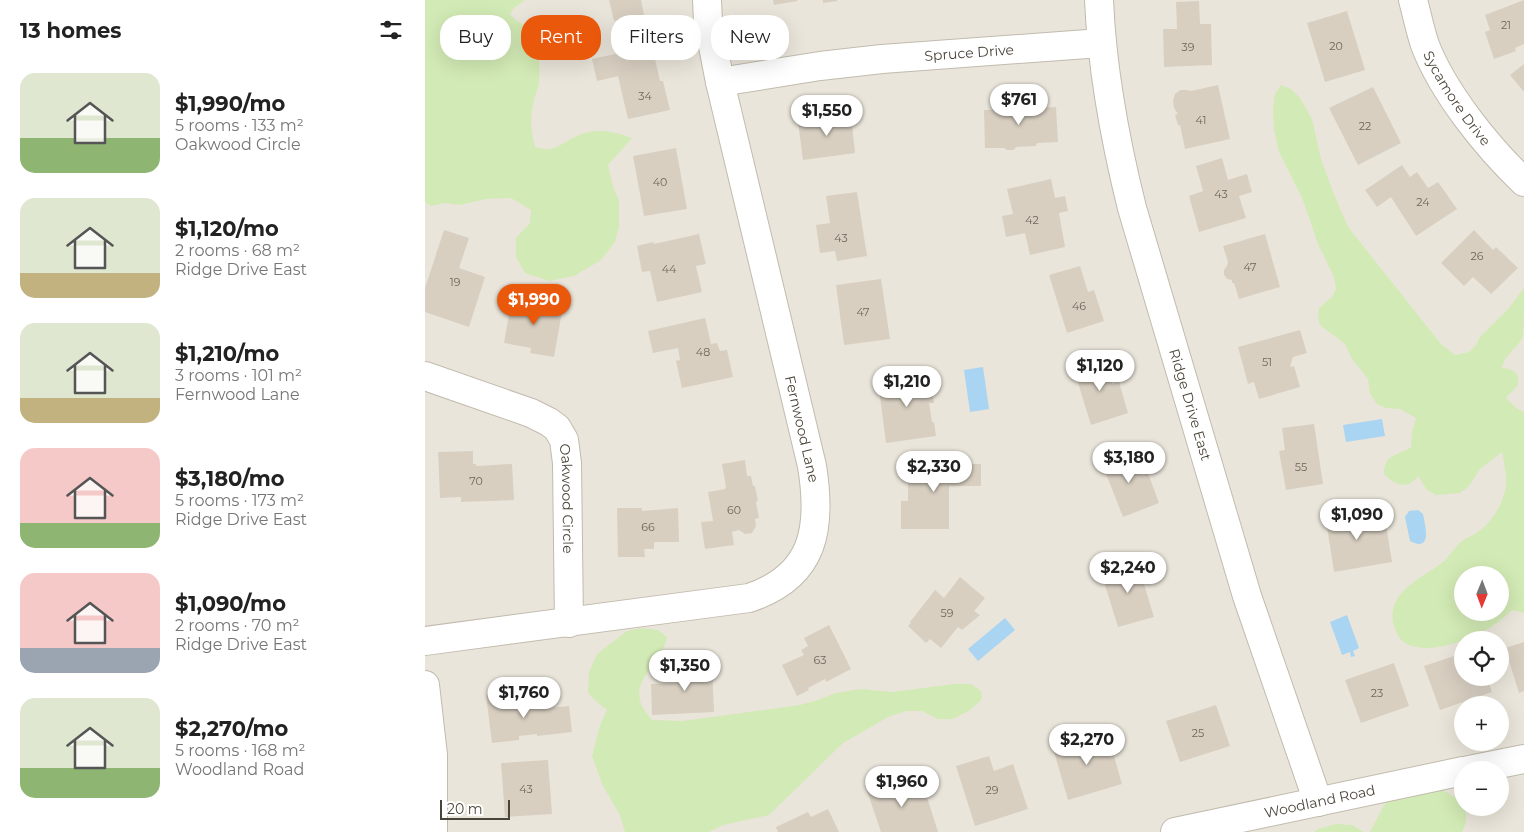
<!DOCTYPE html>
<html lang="en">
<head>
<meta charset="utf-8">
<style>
  body { margin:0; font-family:Montserrat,sans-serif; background:#f6f6f6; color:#222; height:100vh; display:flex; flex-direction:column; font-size:19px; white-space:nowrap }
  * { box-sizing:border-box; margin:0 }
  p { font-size:16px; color:#767676 }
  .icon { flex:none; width:28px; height:28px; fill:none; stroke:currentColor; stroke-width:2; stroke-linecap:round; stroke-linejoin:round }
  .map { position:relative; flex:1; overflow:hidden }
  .details { display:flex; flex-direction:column; background:#fff; width:425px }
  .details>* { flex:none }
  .guide { position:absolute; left:15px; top:15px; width:475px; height:45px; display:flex; gap:10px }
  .needle { width:32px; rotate:181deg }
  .fabs { position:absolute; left:1029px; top:566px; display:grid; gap:10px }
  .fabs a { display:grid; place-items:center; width:55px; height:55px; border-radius:50%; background:#fff; box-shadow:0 5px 20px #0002; font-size:25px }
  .scale { position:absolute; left:15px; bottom:12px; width:70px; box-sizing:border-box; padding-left:5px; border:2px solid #4b4439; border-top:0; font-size:14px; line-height:18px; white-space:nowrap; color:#4b4439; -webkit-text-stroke:4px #fff; paint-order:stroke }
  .price { position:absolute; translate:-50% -42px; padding:0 11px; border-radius:18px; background:#fff; color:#222; font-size:16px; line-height:32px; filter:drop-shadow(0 1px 2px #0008) }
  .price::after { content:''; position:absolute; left:50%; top:30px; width:15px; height:11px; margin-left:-8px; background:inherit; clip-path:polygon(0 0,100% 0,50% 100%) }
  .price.current { background:#ea580c; color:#fff }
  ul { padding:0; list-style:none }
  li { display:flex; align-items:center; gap:15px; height:125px; padding:0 20px }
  li span { display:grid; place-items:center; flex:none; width:140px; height:100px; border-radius:15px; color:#555 }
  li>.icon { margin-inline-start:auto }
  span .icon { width:60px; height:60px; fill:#fffc; stroke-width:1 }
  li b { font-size:21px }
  h2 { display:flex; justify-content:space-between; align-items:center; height:60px; padding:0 20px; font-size:21px }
  .tag { padding:0 18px; border-radius:20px; background:#fff; box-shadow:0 5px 20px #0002; font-size:18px; line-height:45px }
  .tag.current { background:#ea580c; color:#fff }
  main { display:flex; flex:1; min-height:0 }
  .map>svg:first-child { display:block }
  .residential { fill:#eae5da; fill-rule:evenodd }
  .green { fill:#d2eab5; fill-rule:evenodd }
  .water { fill:#a9d4f2 }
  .building { fill:#d8cfc1 }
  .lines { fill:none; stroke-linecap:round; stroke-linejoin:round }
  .minor-casing { stroke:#c2bbae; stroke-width:30 }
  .minor { stroke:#fff; stroke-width:28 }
  .labels { text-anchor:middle; stroke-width:5; stroke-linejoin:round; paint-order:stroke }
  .number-label { font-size:11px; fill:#6e675b }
  .street-label { font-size:14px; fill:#4b4439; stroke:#fff }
</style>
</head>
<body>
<main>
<section class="details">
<h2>13 homes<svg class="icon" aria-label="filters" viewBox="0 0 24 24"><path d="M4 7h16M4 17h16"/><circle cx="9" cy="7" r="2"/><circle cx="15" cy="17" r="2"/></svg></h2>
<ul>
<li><span style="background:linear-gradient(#dfe7d0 65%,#8fb573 0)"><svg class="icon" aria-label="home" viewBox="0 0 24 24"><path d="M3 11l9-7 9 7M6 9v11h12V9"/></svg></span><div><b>$1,990/mo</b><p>5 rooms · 133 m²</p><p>Oakwood Circle</p></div></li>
<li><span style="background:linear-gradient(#dfe7d0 75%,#c2b280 0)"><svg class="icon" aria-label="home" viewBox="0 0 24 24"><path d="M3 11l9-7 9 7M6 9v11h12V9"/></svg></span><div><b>$1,120/mo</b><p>2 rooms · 68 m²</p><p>Ridge Drive East</p></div></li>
<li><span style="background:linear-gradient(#dfe7d0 75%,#c2b280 0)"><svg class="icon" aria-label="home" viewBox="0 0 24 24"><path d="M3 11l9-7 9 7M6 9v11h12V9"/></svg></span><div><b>$1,210/mo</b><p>3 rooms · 101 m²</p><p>Fernwood Lane</p></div></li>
<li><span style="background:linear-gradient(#f6c9c9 75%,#8fb573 0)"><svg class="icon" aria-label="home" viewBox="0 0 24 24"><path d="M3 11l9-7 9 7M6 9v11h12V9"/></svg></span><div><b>$3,180/mo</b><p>5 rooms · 173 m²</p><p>Ridge Drive East</p></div></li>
<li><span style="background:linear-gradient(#f6c9c9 75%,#9aa5b1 0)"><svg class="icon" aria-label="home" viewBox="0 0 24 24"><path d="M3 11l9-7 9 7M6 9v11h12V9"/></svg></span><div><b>$1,090/mo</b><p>2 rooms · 70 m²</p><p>Ridge Drive East</p></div></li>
<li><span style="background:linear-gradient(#dfe7d0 70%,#8fb573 0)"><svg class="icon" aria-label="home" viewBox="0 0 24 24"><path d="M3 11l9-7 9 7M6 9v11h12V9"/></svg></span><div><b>$2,270/mo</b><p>5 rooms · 168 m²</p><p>Woodland Road</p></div></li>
</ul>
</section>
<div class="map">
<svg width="1099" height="832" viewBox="0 0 1099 832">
  <rect width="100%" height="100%" fill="#f6f3ec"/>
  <!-- residential -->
  <path class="residential" d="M 80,0 L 1099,0 L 1099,832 L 0,832 L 0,105 ZM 1038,575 L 1075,575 L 1075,612 L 1038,612 ZM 1038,640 L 1075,640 L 1075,678 L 1038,678 ZM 1038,705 L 1075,705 L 1075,742 L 1038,742 ZM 1038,770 L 1075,770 L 1075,808 L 1038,808 Z"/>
  <!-- green -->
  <path class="green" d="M 0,0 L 100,0 L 89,8 L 85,14 L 92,21 L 106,29 C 112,46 116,64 114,82 C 113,90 109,97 108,105 C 105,119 106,133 110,147 C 130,153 133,145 150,137 C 169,127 187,131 207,138 L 183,165 L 188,187 L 194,200 L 194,226 L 190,242 L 176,260 L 149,276 L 124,281 L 100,273 L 91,257 L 91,238 L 105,223 L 106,210 L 86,198 L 61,199 L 35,205 L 20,203 L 6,206 L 0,202 Z
    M 856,85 L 866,89 L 875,98 L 887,119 L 896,159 L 908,192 L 923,227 L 1016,344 L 1030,355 L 1044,352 L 1051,345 L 1055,337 L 1084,308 L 1099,288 C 1099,299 1099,327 1098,336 C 1093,349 1080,353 1077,368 C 1089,368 1099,377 1090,389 C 1087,392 1083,394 1081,398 L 1091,408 L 1099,412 L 1099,613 L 1087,610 C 1073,624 1058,633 1039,640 C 1024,645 1008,650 992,647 C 980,645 974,640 970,629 C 957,594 996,579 1018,562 C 1025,556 1029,548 1036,542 C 1042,537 1052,534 1058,528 C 1064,523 1071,513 1074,507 C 1085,485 1081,474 1077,452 L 1055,469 L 1044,486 L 1035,493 L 1011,495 L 1002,490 L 993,476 C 982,490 971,486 959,474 C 959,453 973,456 986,447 L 987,432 L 991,418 L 975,409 L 961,408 L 952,404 L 945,394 L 943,379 L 927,359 L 920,344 L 895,325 L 893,316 L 894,308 L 907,297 L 911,289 L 909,277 L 893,244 L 878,200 L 854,152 L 849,130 L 848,109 L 850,94 ZM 1038,575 L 1075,575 L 1075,612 L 1038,612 Z
    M 217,628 L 233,630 L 242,637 C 239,660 209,677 215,700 C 216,707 223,715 227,720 L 257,721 L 375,705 L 393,700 L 411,693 L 436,689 L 467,692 L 529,684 L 546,684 L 555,690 L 557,695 L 556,700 L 545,710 L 528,719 L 513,719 L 497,711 L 481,711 L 463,717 L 418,743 L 344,815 L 298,825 L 284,832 L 200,832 L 195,815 L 178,786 L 167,756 L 175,725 L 182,710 L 173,703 L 163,693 L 164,672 L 172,654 L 202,631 Z
    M 1012,788 L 1021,792 L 1036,801 L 1038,808 L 1039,808 C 1043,816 1041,823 1037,832 L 945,832 L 958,807 L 965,798 Z
    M 911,824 L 927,825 L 939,832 L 889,832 L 893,829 Z"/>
  <!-- water -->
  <path class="water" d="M 558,367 L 564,409 L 545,412 L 539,370 Z
    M 957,419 L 960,436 L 921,442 L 918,425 Z
    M 993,510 L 998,514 C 1000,525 1008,553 985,541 L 980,517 L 984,511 Z
    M 922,615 L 934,648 L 928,651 L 930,656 L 926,657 L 925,652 L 917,655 L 905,622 Z
    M 580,618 L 590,630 L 553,661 L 543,649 Z"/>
  <!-- building -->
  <path class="building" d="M 184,0 L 216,0 L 219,15 L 189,21 Z
    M 348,0 L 372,0 L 372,1 L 349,5 Z
    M 398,0 L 412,0 L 412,1 L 398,3 Z
    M 1099,0 L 1099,44 L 1090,48 L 1091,51 L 1069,59 L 1060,32 L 1065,30 L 1060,15 Z
    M 774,1 L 775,24 L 786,24 L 787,65 L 739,67 L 738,29 L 752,29 L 751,2 Z
    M 922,11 L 940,70 L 900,82 L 882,23 Z
    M 227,46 L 235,81 L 238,81 L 245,110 L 203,119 L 193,76 L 172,81 L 167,59 Z
    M 1099,64 L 1099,92 L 1085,75 Z
    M 793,85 L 805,139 L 760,149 L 755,125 L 753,125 L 750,115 L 753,114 L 749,108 L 748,101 L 750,94 L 755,90 L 762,90 L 766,91 Z
    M 948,87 L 976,143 L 933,165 L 904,108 Z
    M 592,101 L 592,109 L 631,107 L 633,142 L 612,143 L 611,146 L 591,147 L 589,150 L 582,150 L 579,148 L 560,148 L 559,110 L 574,109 L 574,102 Z
    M 426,115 L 430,153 L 378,160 L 373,122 Z
    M 251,148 L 262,209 L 219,216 L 208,156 Z
    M 797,158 L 803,180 L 822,174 L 827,192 L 814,196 L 821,218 L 774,232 L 764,196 L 778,191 L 771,166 Z
    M 977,165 L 985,177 L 992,172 L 1003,188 L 1013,182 L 1032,209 L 991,236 L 966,197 L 952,207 L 940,190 Z
    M 626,179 L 630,198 L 640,196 L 643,211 L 634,213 L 640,247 L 605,255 L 600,233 L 581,237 L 577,216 L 588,214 L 582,189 Z
    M 432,192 L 442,256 L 412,261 L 410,251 L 395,253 L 391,225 L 405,223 L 401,196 Z
    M 19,230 L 44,238 L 34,268 L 60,277 L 44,327 L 0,312 L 0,288 Z
    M 1049,230 L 1068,250 L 1071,247 L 1093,268 L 1066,294 L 1048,277 L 1039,286 L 1016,263 Z
    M 274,234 L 281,264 L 271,266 L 277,292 L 232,302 L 225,271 L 217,272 L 212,246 L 228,242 L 229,244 Z
    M 840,234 L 855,287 L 814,299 L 809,283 L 807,283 L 807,280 L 802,279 L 799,275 L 799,270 L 802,266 L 803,262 L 798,246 Z
    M 655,266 L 663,292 L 669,290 L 679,321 L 642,333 L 624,275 Z
    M 456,279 L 465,339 L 419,345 L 411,285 Z
    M 87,297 L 138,306 L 129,357 L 105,353 L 106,348 L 79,343 Z
    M 280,318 L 286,344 L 292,343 L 295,351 L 302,350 L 308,377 L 257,388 L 251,361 L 255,360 L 253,348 L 228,353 L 223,331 Z
    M 875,330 L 882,353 L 868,357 L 865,367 L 869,366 L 875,387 L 834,399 L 829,382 L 823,384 L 813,347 Z
    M 679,357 L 687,384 L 694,382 L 703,413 L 666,425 L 648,367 Z
    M 505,374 L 509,403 L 504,403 L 507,422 L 509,422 L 511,436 L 461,443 L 453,381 Z
    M 889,424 L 898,484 L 861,490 L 854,451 L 860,450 L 857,428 Z
    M 706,449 L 717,475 L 723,473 L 734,503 L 698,517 L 676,461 Z
    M 48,451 L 48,464 L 51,464 L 51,466 L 87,464 L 89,500 L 36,502 L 36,497 L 15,498 L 13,452 Z
    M 320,460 L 322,476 L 326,476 L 328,486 L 330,486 L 333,501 L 331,502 L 334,518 L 330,519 L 331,526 L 327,533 L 320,534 L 314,530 L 307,532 L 309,545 L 280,549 L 276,522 L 288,521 L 283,492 L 300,489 L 301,487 L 297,464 Z
    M 483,464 L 556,464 L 556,486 L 524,486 L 524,529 L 476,529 L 476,501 L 483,501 Z
    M 192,508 L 217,508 L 217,511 L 253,508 L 254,542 L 229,542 L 229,549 L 219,549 L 220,557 L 193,557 Z
    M 937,508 L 939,519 L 953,517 L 954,526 L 961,525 L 967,562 L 909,572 L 900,514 Z
    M 712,561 L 729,617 L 693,627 L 676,572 Z
    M 535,577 L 560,598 L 549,611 L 555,615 L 537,630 L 533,627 L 516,648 L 505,639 L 501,643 L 483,626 L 486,623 L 485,622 L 510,590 L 519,598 Z
    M 404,625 L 426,669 L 401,682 L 400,679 L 383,688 L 384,690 L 372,696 L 357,665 L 379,655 L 376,650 L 383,646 L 379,638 Z
    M 1099,642 L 1099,691 L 1094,693 L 1080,648 Z
    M 1038,653 L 1038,678 L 1062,678 L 1067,692 L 1015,710 L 999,666 Z
    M 969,663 L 984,706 L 936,723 L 920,680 Z
    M 287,664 L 289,712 L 227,715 L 226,684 L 254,683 L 253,665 Z
    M 86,692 L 88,701 L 96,700 L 96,705 L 122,701 L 123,708 L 144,706 L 147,732 L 112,736 L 112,734 L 94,736 L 94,740 L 67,743 L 61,695 Z
    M 791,705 L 805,746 L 755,762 L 741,721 Z
    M 662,734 L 664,740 L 683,735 L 697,784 L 643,800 L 627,745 Z
    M 564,756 L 569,771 L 588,764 L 603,809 L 550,826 L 531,766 Z
    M 123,760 L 127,814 L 80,817 L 76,763 Z
    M 475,780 L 476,784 L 481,783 L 483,786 L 497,781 L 513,832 L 456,832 L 442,791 Z
    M 403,809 L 414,832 L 353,832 L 351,827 L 383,812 L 386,817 Z"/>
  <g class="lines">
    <!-- minor casing -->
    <g class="minor-casing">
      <g id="minor">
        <path id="s1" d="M 674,0 C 677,70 690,140 707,208 L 822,596 L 893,802"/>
        <path id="s2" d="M 988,0 C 992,15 995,30 1000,45 C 1018,92 1062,147 1099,182"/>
        <path id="s3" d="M 295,82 L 395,66 L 457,59 L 676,43"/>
        <path id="s4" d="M 0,376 L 106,413 L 124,422 L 132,428 L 139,440 L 142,463 L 144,623"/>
        <path d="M 0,641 L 324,598 C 390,576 397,528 387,466 L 295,82 L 283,21 L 282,0"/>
        <path d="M 0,685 L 8,755 L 8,832"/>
        <path d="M 1044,770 L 1099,759"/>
        <path id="s5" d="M 750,832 L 1038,771"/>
      </g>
    </g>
    <!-- minor -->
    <use href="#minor" class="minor"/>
  </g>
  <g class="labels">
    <!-- number labels -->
    <g class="number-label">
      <text x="1081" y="29">21</text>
      <text x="911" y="50">20</text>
      <text x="763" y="51">39</text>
      <text x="220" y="100">34</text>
      <text x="776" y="124">41</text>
      <text x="940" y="130">22</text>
      <text x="235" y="186">40</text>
      <text x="796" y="198">43</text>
      <text x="998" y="206">24</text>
      <text x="607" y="224">42</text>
      <text x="416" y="242">43</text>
      <text x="1052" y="260">26</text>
      <text x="825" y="271">47</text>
      <text x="244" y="273">44</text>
      <text x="30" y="286">19</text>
      <text x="654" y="310">46</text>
      <text x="438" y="316">47</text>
      <text x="278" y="356">48</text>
      <text x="842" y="366">51</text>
      <text x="876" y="471">55</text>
      <text x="51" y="485">70</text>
      <text x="309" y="514">60</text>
      <text x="223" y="531">66</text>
      <text x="522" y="617">59</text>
      <text x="395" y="664">63</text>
      <text x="952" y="697">23</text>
      <text x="773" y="737">25</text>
      <text x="101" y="793">43</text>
      <text x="567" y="794">29</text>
    </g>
    <!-- street labels -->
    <g class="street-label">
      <text dy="5" stroke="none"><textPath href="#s3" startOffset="251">Spruce Drive</textPath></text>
      <text dy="5" stroke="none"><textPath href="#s2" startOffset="109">Sycamore Drive</textPath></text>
      <text dy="5" stroke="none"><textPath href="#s1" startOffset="416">Ridge Drive East</textPath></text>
      <text transform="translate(377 429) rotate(77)" y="5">Fernwood Lane</text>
      <text dy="5" stroke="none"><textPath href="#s4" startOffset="215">Oakwood Circle</textPath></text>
      <text dy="5" stroke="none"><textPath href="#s5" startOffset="148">Woodland Road</textPath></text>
    </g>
  </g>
</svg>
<div class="fabs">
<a><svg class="needle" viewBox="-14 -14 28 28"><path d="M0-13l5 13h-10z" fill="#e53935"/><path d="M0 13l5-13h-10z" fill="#767676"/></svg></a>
<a><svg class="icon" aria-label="locate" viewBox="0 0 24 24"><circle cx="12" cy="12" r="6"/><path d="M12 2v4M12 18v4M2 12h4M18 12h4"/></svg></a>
<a>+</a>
<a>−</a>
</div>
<div class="scale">20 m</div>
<b class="price" style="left:594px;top:126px">$761</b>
<b class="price" style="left:402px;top:137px">$1,550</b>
<b class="price current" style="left:109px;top:326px">$1,990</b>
<b class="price" style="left:675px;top:392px">$1,120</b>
<b class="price" style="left:482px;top:408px">$1,210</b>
<b class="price" style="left:704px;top:484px">$3,180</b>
<b class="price" style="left:509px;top:493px">$2,330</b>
<b class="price" style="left:932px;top:541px">$1,090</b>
<b class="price" style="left:703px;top:594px">$2,240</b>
<b class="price" style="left:260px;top:692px">$1,350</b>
<b class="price" style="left:99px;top:719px">$1,760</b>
<b class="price" style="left:662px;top:766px">$2,270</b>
<b class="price" style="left:477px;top:808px">$1,960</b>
<div class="guide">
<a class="tag">Buy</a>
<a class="tag current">Rent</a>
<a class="tag">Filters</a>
<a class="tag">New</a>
</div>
</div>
</main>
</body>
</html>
